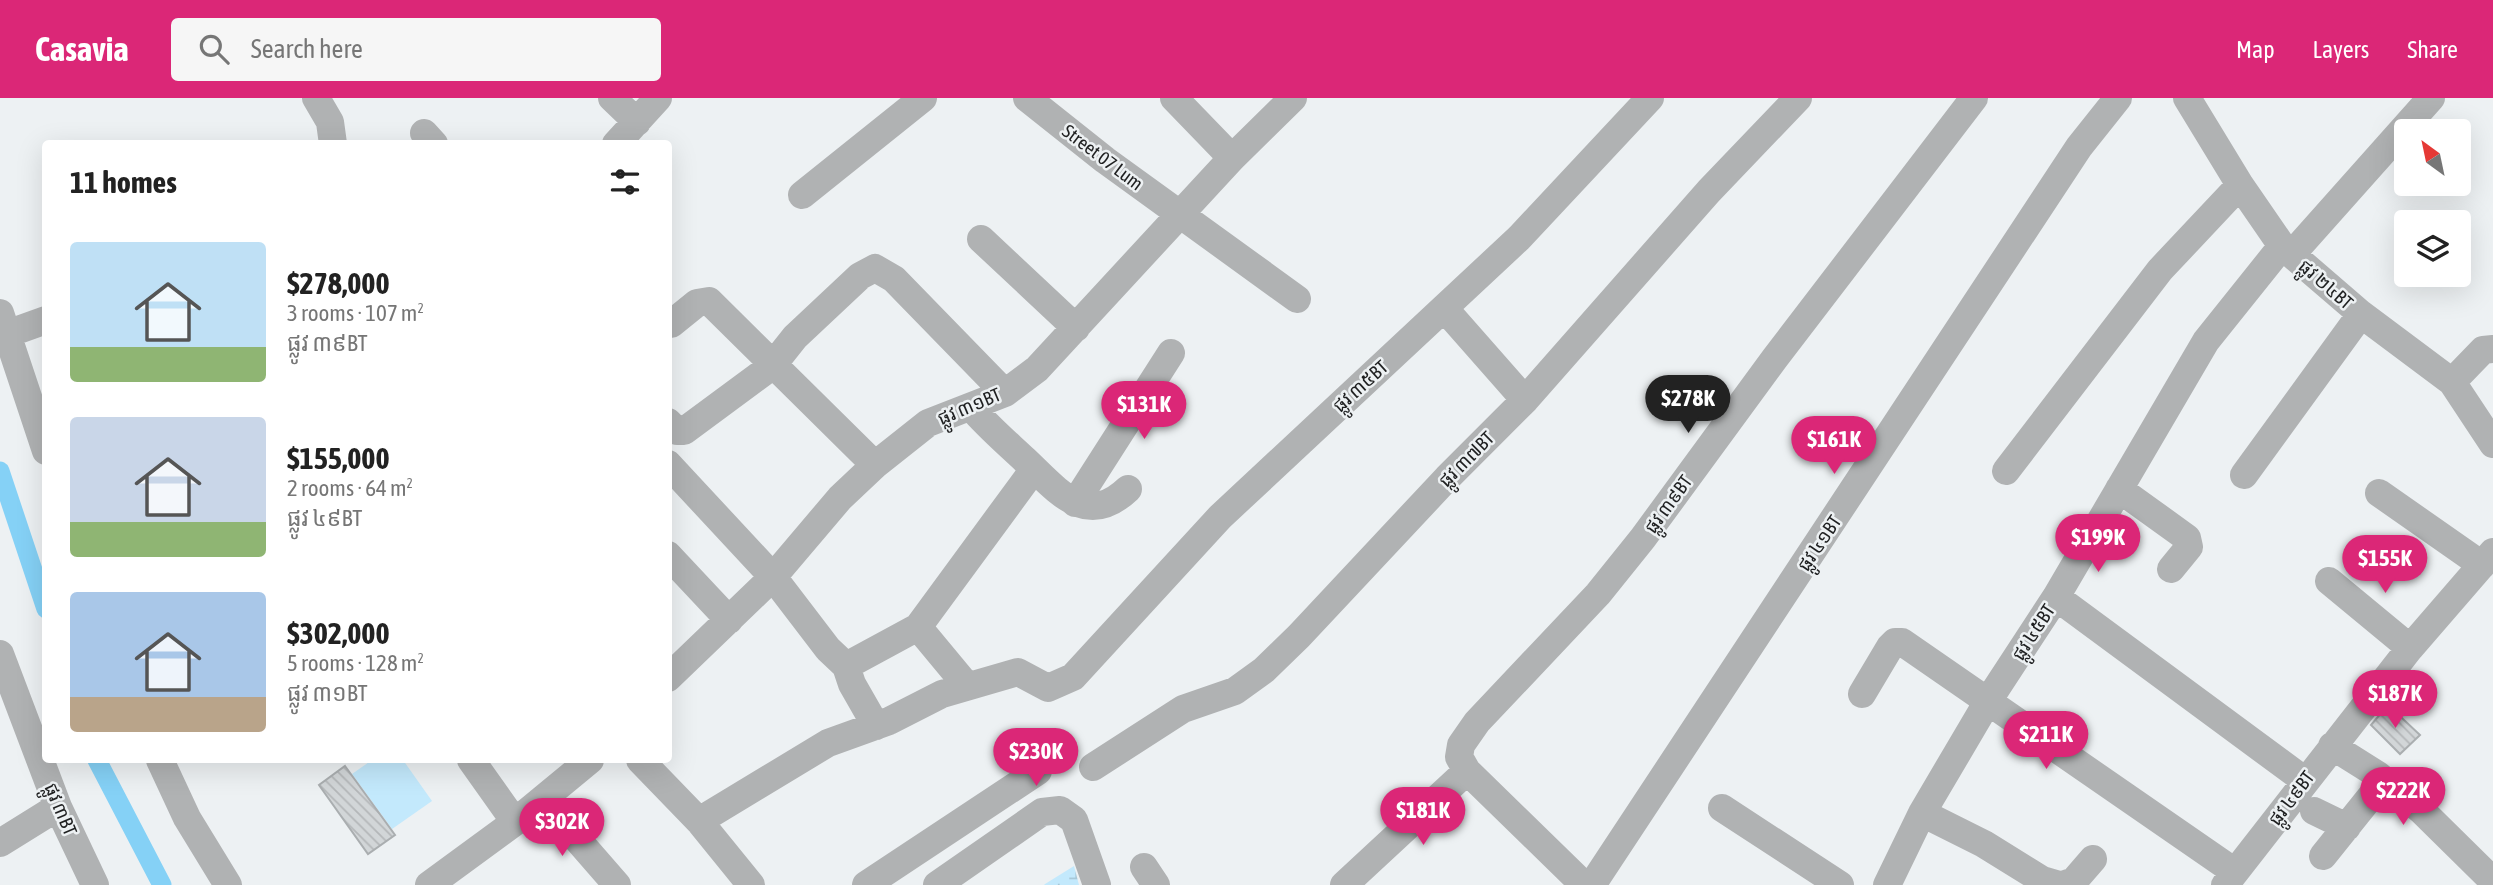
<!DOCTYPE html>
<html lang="en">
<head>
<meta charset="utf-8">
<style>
  body { margin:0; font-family:"Asap Condensed","Noto Sans Khmer",sans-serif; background:#f6f6f6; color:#222; height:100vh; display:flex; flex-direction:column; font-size:26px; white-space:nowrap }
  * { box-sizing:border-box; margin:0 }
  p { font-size:23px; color:#767676 }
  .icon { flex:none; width:38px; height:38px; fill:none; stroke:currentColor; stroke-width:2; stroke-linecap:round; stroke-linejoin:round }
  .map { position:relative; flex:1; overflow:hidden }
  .side { position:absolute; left:42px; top:42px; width:630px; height:623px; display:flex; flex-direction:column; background:#fff; border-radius:7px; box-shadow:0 7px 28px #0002 }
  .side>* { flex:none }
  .needle { width:46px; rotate:327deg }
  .fabs { position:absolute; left:2394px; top:21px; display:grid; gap:14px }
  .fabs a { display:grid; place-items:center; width:77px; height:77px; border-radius:7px; background:#fff; box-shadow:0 7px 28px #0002; font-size:35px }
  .price { position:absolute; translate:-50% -60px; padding:0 16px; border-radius:24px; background:#db2777; color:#fff; font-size:23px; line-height:46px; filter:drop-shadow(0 2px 4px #0008) }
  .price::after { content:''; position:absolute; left:50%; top:42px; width:21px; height:16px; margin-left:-10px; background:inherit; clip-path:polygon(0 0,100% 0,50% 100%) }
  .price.selected { background:#222; color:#fff }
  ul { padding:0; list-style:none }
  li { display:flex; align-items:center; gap:21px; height:175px; padding:0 28px }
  li span { display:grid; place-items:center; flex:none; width:196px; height:140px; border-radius:7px; color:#555 }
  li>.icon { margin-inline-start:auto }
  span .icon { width:84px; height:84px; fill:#fffc; stroke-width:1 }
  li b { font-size:30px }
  h2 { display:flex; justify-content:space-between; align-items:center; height:84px; padding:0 28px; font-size:30px }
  header { display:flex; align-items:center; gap:42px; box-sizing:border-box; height:98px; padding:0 35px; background:#db2777; color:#fff }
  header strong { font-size:33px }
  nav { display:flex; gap:38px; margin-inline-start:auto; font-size:24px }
  .search { width:490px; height:63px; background:#f6f6f6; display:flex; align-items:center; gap:18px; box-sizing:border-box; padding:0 24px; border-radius:7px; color:#767676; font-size:26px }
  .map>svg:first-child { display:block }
  .green { fill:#c3e9fc }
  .wetland { fill:url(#wetland-marsh) }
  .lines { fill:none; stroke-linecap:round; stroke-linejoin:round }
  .canal { stroke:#85d1f6; stroke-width:19 }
  .building { fill:url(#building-back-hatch); stroke:#aaaeb0; stroke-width:2 }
  .minor { stroke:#b0b2b3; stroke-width:28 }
  .labels { text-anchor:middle; stroke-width:5; stroke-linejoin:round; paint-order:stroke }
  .street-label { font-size:19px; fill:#1f2021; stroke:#edf1f3 }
</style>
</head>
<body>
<header>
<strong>Casavia</strong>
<div class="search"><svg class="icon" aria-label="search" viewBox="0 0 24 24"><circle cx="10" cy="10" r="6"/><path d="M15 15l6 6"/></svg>Search here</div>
<nav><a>Map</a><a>Layers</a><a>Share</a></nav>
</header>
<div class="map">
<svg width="2493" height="787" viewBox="0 0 2493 787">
  <defs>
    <pattern id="wetland-marsh" width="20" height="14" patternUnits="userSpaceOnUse" patternTransform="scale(1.75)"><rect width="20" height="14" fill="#c3e9fc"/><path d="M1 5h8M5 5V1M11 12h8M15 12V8" fill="none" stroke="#a7c8d8"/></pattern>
    <pattern id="building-back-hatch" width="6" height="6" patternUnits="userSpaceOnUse" patternTransform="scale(1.75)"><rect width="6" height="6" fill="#d2d6d8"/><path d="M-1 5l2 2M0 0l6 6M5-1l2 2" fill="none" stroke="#b4b7b9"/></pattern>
  </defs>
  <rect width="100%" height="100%" fill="#edf1f3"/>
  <!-- green -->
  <path class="green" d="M 372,662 L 403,662 L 432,703 L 392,731 L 352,676 Z"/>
  <!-- wetland -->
  <path class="wetland" d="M 1074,768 L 1079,787 L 1044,787 L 1045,786 Z"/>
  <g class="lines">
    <!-- canal -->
    <path class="canal" d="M 0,373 L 46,511
      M 97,662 L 162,787"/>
  </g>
  <!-- building -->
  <path class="building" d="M 2388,607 L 2420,637 L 2400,656 L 2371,627 Z
    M 345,668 L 395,737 L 368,756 L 319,687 Z"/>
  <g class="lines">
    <!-- minor -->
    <path class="minor" d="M 316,0 L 330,24 L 333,46
      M 612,0 L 637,24
      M 1027,0 L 1105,62 L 1297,201
      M 1174,0 L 1232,60
      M 2187,0 L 2240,87 L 2282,148 L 2361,216 L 2452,284 L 2493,346
      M 424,35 L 434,46
      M 616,46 L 658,0
      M 802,97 L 923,0
      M 981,141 L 1076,230
      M 2292,156 L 2431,0
      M 1444,210 L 1525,302
      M 0,215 L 46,353
      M 671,226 L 697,205 L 709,203 L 875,367
      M 7,236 L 46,222
      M 2452,284 L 2483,252 L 2493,251
      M 971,309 C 988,329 1007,345 1025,362 C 1057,392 1086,431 1128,391
      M 668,324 L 677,333 L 684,333 L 772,268 L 795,239 L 860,178 L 875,170 L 894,181 L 1005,295
      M 668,366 L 773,479 L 828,551 L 846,568 L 918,529 L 1034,371
      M 2006,373 L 2160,172 L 2240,87
      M 2244,377 L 2361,216
      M 2119,391 L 2187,440 L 2189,449 L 2171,471
      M 2379,395 L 2482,467
      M 1075,405 L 1171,255
      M 668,457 L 729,522
      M 2329,483 L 2410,550
      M 2056,499 L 2304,682
      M 918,529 L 967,588
      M 0,556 L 58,709 L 95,787
      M 846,568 L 852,586 L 876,628
      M 668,580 L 773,479 L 840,400 L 875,367 L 928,325 L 1005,295 L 1037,271 L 1232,60 L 1293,0
      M 1862,596 L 1890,549 L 1895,544 L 1902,544 L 2235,774
      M 2332,648 L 2378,677 L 2422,713 L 2493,783
      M 160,662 L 187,720 L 228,787
      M 471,662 L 515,724
      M 640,662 L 699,723 L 751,787
      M 1093,669 L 1183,611 L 1235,593 L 1264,572 L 1299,538 L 1447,380 L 1525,302 L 1709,93 L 1798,0
      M 543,702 L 617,787
      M 1722,710 L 1840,787
      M 2314,713 L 2347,729
      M 1922,715 L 1984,746 L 2042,782 L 2059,787
      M 699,723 L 828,645 L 889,623 L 942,596 L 1018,574 L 1048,590 L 1073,579 L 1220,419 L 1519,140 L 1650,0
      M 0,745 L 58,709
      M 2323,758 L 2384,682
      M 1144,769 L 1156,787
      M 429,787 L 515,724 L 590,662
      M 866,787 L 1038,673
      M 937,787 L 1042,714 L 1060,712 L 1074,722 L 1097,787
      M 1344,787 L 1467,673
      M 1584,787 L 1467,673 L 1459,659 L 1461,647 L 1477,624 L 1598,496 L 1643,440 L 1775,260 L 1974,0
      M 1592,787 L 2079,49 L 2118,0
      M 1887,787 L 1922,715 L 1988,603 L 2056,499 L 2206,243 L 2282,148
      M 2063,787 L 2074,783 L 2093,761
      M 2225,787 L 2410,550 L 2493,454"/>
  </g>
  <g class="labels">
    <!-- street labels -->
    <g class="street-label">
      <text transform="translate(1103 59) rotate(37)" y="7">Street 07 Lum</text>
      <text transform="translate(2326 186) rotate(41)" y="7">ផ្លូវ ២៤BT</text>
      <text transform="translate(1360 288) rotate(-42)" y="7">ផ្លូវ ៣៥BT</text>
      <text transform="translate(969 308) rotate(-23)" y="7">ផ្លូវ ៣១BT</text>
      <text transform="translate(1466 361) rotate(-45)" y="7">ផ្លូវ ៣៧BT</text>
      <text transform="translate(1668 406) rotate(-54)" y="7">ផ្លូវ ៣៩BT</text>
      <text transform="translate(1819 445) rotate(-56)" y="7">ផ្លូវ ៤១BT</text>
      <text transform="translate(2033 534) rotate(-57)" y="7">ផ្លូវ ៤៥BT</text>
      <text transform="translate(2291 700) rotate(-53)" y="7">ផ្លូវ ៤៩BT</text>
      <text transform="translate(61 711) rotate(67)" y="7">ផ្លូវ ៣BT</text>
    </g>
  </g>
</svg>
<div class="fabs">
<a><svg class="needle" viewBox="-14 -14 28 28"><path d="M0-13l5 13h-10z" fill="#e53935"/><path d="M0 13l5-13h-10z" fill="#767676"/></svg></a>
<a><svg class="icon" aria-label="layers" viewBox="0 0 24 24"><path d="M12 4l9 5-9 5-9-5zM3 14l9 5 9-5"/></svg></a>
</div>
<b class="price selected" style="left:1688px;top:337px">$278K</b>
<b class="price" style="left:1144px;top:343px">$131K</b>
<b class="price" style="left:1834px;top:378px">$161K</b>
<b class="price" style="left:2098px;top:476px">$199K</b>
<b class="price" style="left:2385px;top:497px">$155K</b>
<b class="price" style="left:2395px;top:632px">$187K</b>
<b class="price" style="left:2046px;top:673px">$211K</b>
<b class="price" style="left:1036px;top:690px">$230K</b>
<b class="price" style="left:2403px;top:729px">$222K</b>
<b class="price" style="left:1423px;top:749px">$181K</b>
<b class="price" style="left:562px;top:760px">$302K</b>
<section class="side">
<h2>11 homes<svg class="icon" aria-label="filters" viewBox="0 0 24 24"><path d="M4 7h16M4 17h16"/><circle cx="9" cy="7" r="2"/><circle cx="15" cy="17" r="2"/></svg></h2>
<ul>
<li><span style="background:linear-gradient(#bfe0f5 75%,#8fb573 0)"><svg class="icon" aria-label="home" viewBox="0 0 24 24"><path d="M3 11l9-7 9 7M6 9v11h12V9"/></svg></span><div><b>$278,000</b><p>3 rooms · 107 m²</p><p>ផ្លូវ ៣៩BT</p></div></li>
<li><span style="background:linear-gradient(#c9d6e8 75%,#8fb573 0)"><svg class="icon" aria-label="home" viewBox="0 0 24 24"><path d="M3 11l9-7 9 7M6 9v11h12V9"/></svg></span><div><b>$155,000</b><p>2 rooms · 64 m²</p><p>ផ្លូវ ៤៩BT</p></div></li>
<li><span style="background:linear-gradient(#a9c7e8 75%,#b9a48a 0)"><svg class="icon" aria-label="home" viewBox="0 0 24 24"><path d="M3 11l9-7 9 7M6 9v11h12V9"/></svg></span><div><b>$302,000</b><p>5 rooms · 128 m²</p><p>ផ្លូវ ៣១BT</p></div></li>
</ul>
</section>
</div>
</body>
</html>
